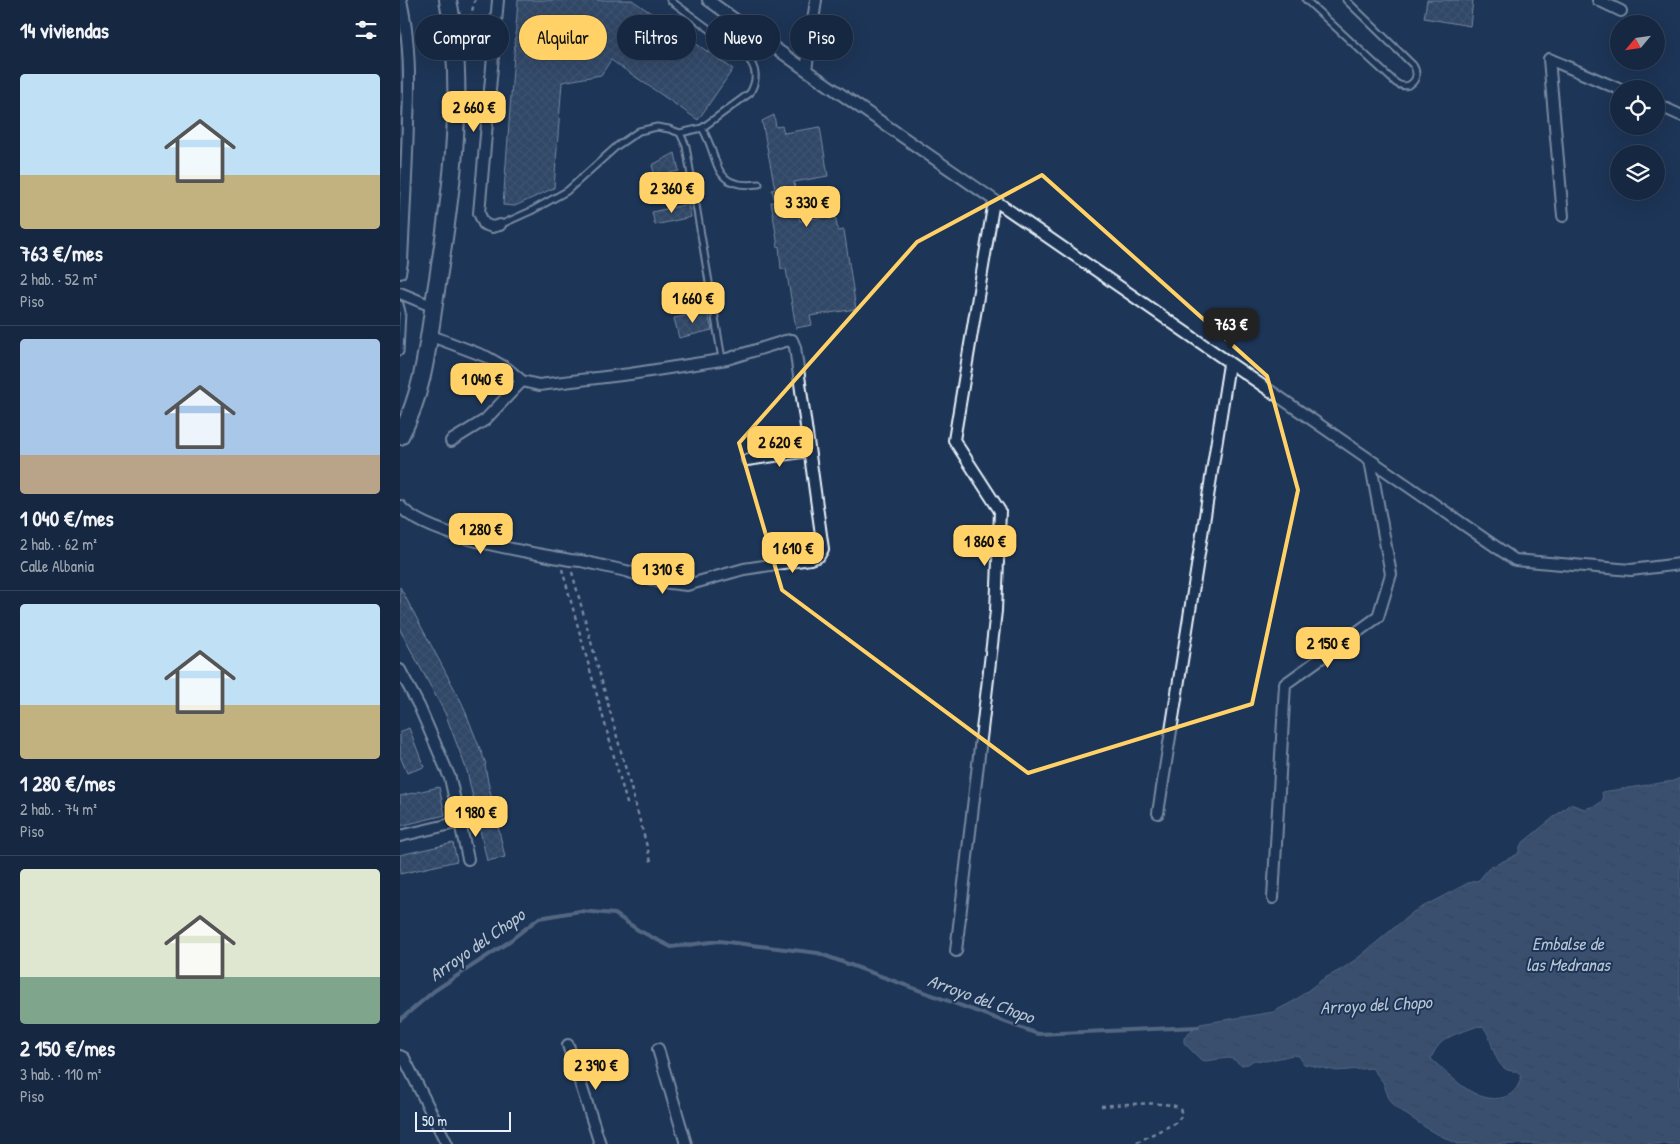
<!DOCTYPE html>
<html lang="es">
<head>
<meta charset="utf-8">
<style>
  body { margin:0; font-family:"Patrick Hand",sans-serif; background:#1f3048; color:#f1f3f6; height:100vh; display:flex; flex-direction:column; font-size:19px; white-space:nowrap }
  * { box-sizing:border-box; margin:0 }
  p { font-size:16px; color:#9ea6b1 }
  .icon { flex:none; width:28px; height:28px; fill:none; stroke:currentColor; stroke-width:2; stroke-linecap:round; stroke-linejoin:round }
  .map { position:relative; flex:1; overflow:hidden }
  .panel { display:flex; flex-direction:column; background:#162841; width:400px }
  .panel>* { flex:none }
  .guide { position:absolute; left:15px; top:15px; width:475px; height:45px; display:flex; gap:10px }
  .needle { width:32px; rotate:241deg }
  .fabs { position:absolute; left:1210px; top:15px; display:grid; gap:10px }
  .fabs a { display:grid; place-items:center; width:55px; height:55px; border-radius:50%; background:#162841; box-shadow:0 5px 20px #0002,0 0 0 1px #35445a; font-size:25px }
  .scale { position:absolute; left:15px; bottom:12px; width:96px; box-sizing:border-box; padding-left:5px; border:2px solid #e8f1f8; border-top:0; font-size:14px; line-height:18px; white-space:nowrap; color:#e8f1f8; -webkit-text-stroke:4px #1d3557; paint-order:stroke }
  .price { position:absolute; translate:-50% -42px; padding:0 11px; border-radius:10px; background:#ffd166; color:#111; font-size:16px; line-height:32px; filter:drop-shadow(0 1px 2px #0008) }
  .price::after { content:''; position:absolute; left:50%; top:30px; width:15px; height:11px; margin-left:-8px; background:inherit; clip-path:polygon(0 0,100% 0,50% 100%) }
  .price.selected { background:#222; color:#fff }
  ul { padding:0; list-style:none }
  li { display:grid; align-content:center; gap:10px; height:265px; padding:0 20px }
  li+li { border-top:1px solid #35445a }
  li span { display:grid; place-items:center; height:155px; border-radius:5px; color:#555 }
  li>.icon { margin-inline-start:auto }
  span .icon { width:90px; height:90px; fill:#fffc; stroke-width:1 }
  li b { font-size:21px }
  h2 { display:flex; justify-content:space-between; align-items:center; height:60px; padding:0 20px; font-size:21px }
  .pill { padding:0 18px; border-radius:22px; background:#162841; box-shadow:0 5px 20px #0002,0 0 0 1px #35445a; font-size:18px; line-height:45px }
  .pill.selected { background:#ffd166; color:#111 }
  main { display:flex; flex:1; min-height:0 }
  .map>svg:first-child { display:block }
  .built { fill:#2a4162 }
  .water { fill:url(#water-ripples); stroke:#95a4b5; fill-rule:evenodd }
  .lines { fill:none; stroke-linecap:round; stroke-linejoin:round }
  .stream { stroke:#95a4b5; stroke-width:4 }
  .building { fill:url(#building-cross-hatch); stroke:#e8f1f8 }
  .lane-casing { stroke:#e8f1f8; stroke-width:9 }
  .street-casing { stroke:#e8f1f8; stroke-width:14 }
  .primary-casing { stroke:#e8f1f8; stroke-width:20 }
  .path { stroke:#e8f1f8; stroke-width:2.5; stroke-dasharray:4 4; stroke-linecap:butt }
  .lane { stroke:#1d3557; stroke-width:5 }
  .street { stroke:#1d3557; stroke-width:10 }
  .primary { stroke:#1d3557; stroke-width:16 }
  .marked { fill:none; stroke:#ffd166; stroke-width:4; stroke-linejoin:round }
  .labels { text-anchor:middle; stroke-width:4; stroke-linejoin:round; paint-order:stroke }
  .water-label { font-size:18px; font-style:italic; fill:#b7c4d1; stroke:#1d3557 }
</style>
</head>
<body>
<main>
<section class="panel">
<h2>14 viviendas<svg class="icon" aria-label="filters" viewBox="0 0 24 24"><path d="M4 7h16M4 17h16"/><circle cx="9" cy="7" r="2"/><circle cx="15" cy="17" r="2"/></svg></h2>
<ul>
<li><span style="background:linear-gradient(#bfe0f5 65%,#c2b280 0)"><svg class="icon" aria-label="home" viewBox="0 0 24 24"><path d="M3 11l9-7 9 7M6 9v11h12V9"/></svg></span><div><b>763 €/mes</b><p>2 hab. · 52 m²</p><p>Piso</p></div></li>
<li><span style="background:linear-gradient(#a9c7e8 75%,#b9a48a 0)"><svg class="icon" aria-label="home" viewBox="0 0 24 24"><path d="M3 11l9-7 9 7M6 9v11h12V9"/></svg></span><div><b>1 040 €/mes</b><p>2 hab. · 62 m²</p><p>Calle Albania</p></div></li>
<li><span style="background:linear-gradient(#bfe0f5 65%,#c2b280 0)"><svg class="icon" aria-label="home" viewBox="0 0 24 24"><path d="M3 11l9-7 9 7M6 9v11h12V9"/></svg></span><div><b>1 280 €/mes</b><p>2 hab. · 74 m²</p><p>Piso</p></div></li>
<li><span style="background:linear-gradient(#dfe7d0 70%,#7fa58c 0)"><svg class="icon" aria-label="home" viewBox="0 0 24 24"><path d="M3 11l9-7 9 7M6 9v11h12V9"/></svg></span><div><b>2 150 €/mes</b><p>3 hab. · 110 m²</p><p>Piso</p></div></li>
</ul>
</section>
<div class="map">
<svg width="1280" height="1144" viewBox="0 0 1280 1144">
  <defs>
    <pattern id="water-ripples" width="26" height="14" patternUnits="userSpaceOnUse" patternTransform="scale(1.25)"><rect width="26" height="14" fill="#5d7089"/><path d="M2 4q2-2 4 0t4 0M15 11q2-2 4 0t4 0" fill="none" stroke="#505a66"/></pattern>
    <pattern id="building-cross-hatch" width="8" height="8" patternUnits="userSpaceOnUse" patternTransform="scale(1.25)"><rect width="8" height="8" fill="#495e7a"/><path d="M0 0l8 8M0 8l8-8" fill="none" stroke="#63768e"/></pattern>
  </defs>
  <rect width="100%" height="100%" fill="#1d3557"/>
  <filter id="ink" filterUnits="userSpaceOnUse"><feTurbulence type="fractalNoise" baseFrequency=".02" numOctaves="2"/><feDisplacementMap in="SourceGraphic" scale="10" xChannelSelector="R" yChannelSelector="G"/><feConvolveMatrix kernelMatrix="1 2 1 2 8 2 1 2 1" color-interpolation-filters="sRGB"/></filter>
  <g filter="url(#ink)">
    <!-- built -->
    <path class="built" d="M 0,0 L 9,54 L 0,273 Z"/>
    <!-- water -->
    <path class="water" d="M 1280,778 L 1280,1144 L 1058,1144 L 1031,1131 L 995,1107 L 989,1099 L 983,1082 L 972,1068 L 937,1071 L 904,1064 L 899,1056 L 893,1055 L 866,1061 L 854,1060 L 848,1064 L 841,1065 L 833,1059 L 828,1058 L 805,1061 L 800,1059 L 784,1043 L 784,1038 L 800,1024 L 873,1012 L 894,1001 L 923,979 L 942,969 L 959,957 L 1013,912 L 1068,883 L 1079,880 L 1089,868 L 1118,854 L 1121,844 L 1170,804 L 1185,809 L 1197,805 L 1203,800 L 1202,792 L 1273,781 ZM 1078,1026 L 1083,1027 C 1095,1039 1092,1074 1117,1071 L 1121,1076 C 1119,1086 1115,1093 1105,1097 C 1077,1106 1051,1076 1031,1059 C 1040,1035 1056,1035 1078,1026 Z"/>
    <g class="lines">
      <!-- stream -->
      <path class="stream" d="M 0,1020 L 34,991 L 107,943 L 139,918 L 180,911 L 215,914 L 238,930 L 271,947 L 319,941 L 418,953 L 638,1034 L 798,1027"/>
    </g>
    <!-- building -->
    <path class="building" d="M 118,0 L 232,0 L 333,69 L 298,120 L 211,60 L 201,75 L 162,82 L 154,188 L 115,206 L 103,205 Z
      M 1027,0 L 1073,0 L 1070,26 L 1024,18 Z
      M 374,115 L 376,127 L 382,126 L 384,133 L 420,127 L 428,176 L 394,182 L 400,221 L 435,215 L 438,231 L 444,230 L 456,309 L 410,316 L 412,325 L 396,328 L 386,269 L 381,269 L 379,246 L 378,247 L 371,202 L 375,202 L 372,190 L 375,189 L 362,121 Z
      M 275,153 L 279,171 L 255,176 L 252,165 Z
      M 288,204 L 291,217 L 255,225 L 252,212 Z
      M 307,311 L 312,330 L 279,338 L 274,318 Z
      M 0,587 L 62,703 L 86,764 L 85,765 L 88,782 L 105,857 L 87,861 L 67,771 L 45,713 L 0,630 Z
      M 9,728 L 24,767 L 7,773 L 0,756 L 0,732 Z
      M 39,787 L 45,815 L 0,826 L 0,796 Z
      M 53,843 L 57,861 L 0,874 L 0,855 Z"/>
    <g class="lines">
      <!-- lane casing -->
      <g class="lane-casing">
        <path id="lane" d="M 906,0 L 996,83 C 1009,92 1022,78 1013,65 L 946,0
          M 302,128 C 321,159 310,190 359,184
          M 280,133 L 286,146 L 322,359
          M 100,225 L 131,211 L 167,191 L 217,146 L 239,131 L 257,127 L 269,129 L 280,133 L 302,128 L 350,93 C 358,79 357,68 346,56 L 270,0
          M 0,304 L 2,312 L 0,352"/>
      </g>
      <!-- street casing -->
      <g class="street-casing">
        <path id="street" d="M 98,0 L 79,213 L 84,224 L 92,227 L 100,225
          M 308,0 L 406,70 L 1115,560 L 1231,570 L 1280,564
          M 1198,0 L 1221,11
          M 406,70 L 416,0
          M 1256,104 L 1280,115
          M 1163,216 L 1149,59 L 1219,89
          M 0,273 L 2,262 C 4,215 7,168 8,121 C 10,80 10,41 1,0
          M 0,293 L 34,307
          M 51,441 L 85,420 L 122,381
          M 347,460 L 409,451
          M 0,506 C 26,537 128,552 170,560 L 181,561 L 226,571 L 261,582 L 287,585 L 344,569 L 410,559 L 419,556 L 423,549 L 395,347 L 392,340 L 385,341 L 327,359 L 230,374 L 139,385 L 122,381 L 108,369 L 87,357 L 29,335
          M 0,670 L 19,706 L 50,778 L 68,859
          M 758,813 L 829,364
          M 0,836 L 60,822
          M 873,898 L 885,684 L 978,617 L 991,574 L 970,460
          M 556,951 L 596,611 L 600,511 L 554,440 L 594,201
          M 168,1045 L 200,1144
          M 258,1049 L 286,1144
          M 0,1056 L 4,1058 L 47,1144"/>
      </g>
      <!-- primary casing -->
      <g class="primary-casing">
        <path id="primary" d="M 0,436 C 23,395 28,344 35,297 C 50,205 67,92 48,0"/>
      </g>
      <!-- path -->
      <path class="path" d="M 68,26 L 75,0
        M 162,569 L 228,807
        M 172,572 L 252,865
        M 701,1106 C 714,1105 770,1100 779,1108 C 781,1110 781,1112 782,1115 L 777,1122 L 733,1144"/>
      <!-- lane -->
      <use href="#lane" class="lane"/>
      <!-- street -->
      <use href="#street" class="street"/>
      <!-- primary -->
      <use href="#primary" class="primary"/>
    </g>
  </g>
  <!-- marked area -->
  <path d="M0 0H1280V1144H0ZM 642,175 L 867,376 L 898,490 L 852,704 L 628,773 L 382,590 L 339,443 L 517,242 Z" fill="#1d3557" fill-opacity=".55" fill-rule="evenodd"/>
  <path class="marked" d="M 642,175 L 867,376 L 898,490 L 852,704 L 628,773 L 382,590 L 339,443 L 517,242 Z"/>
  <g class="labels">
    <!-- water labels -->
    <g class="water-label">
      <text x="1168" y="950">Embalse de<tspan x="1168" dy="21">las Medranas</tspan></text>
      <text transform="translate(77 945) rotate(-35)" y="6">Arroyo del Chopo</text>
      <text transform="translate(581 999) rotate(20)" y="6">Arroyo del Chopo</text>
      <text transform="translate(976 1005) rotate(-3)" y="6">Arroyo del Chopo</text>
    </g>
  </g>
</svg>
<div class="fabs">
<a><svg class="needle" viewBox="-14 -14 28 28"><path d="M0-13l5 13h-10z" fill="#e53935"/><path d="M0 13l5-13h-10z" fill="#9ea6b1"/></svg></a>
<a><svg class="icon" aria-label="locate" viewBox="0 0 24 24"><circle cx="12" cy="12" r="6"/><path d="M12 2v4M12 18v4M2 12h4M18 12h4"/></svg></a>
<a><svg class="icon" aria-label="layers" viewBox="0 0 24 24"><path d="M12 4l9 5-9 5-9-5zM3 14l9 5 9-5"/></svg></a>
</div>
<div class="scale">50 m</div>
<b class="price" style="left:74px;top:133px">2 660 €</b>
<b class="price" style="left:272px;top:214px">2 360 €</b>
<b class="price" style="left:407px;top:228px">3 330 €</b>
<b class="price" style="left:293px;top:324px">1 660 €</b>
<b class="price selected" style="left:831px;top:350px">763 €</b>
<b class="price" style="left:82px;top:405px">1 040 €</b>
<b class="price" style="left:380px;top:468px">2 620 €</b>
<b class="price" style="left:81px;top:555px">1 280 €</b>
<b class="price" style="left:585px;top:567px">1 860 €</b>
<b class="price" style="left:393px;top:574px">1 610 €</b>
<b class="price" style="left:263px;top:595px">1 310 €</b>
<b class="price" style="left:928px;top:669px">2 150 €</b>
<b class="price" style="left:76px;top:838px">1 980 €</b>
<b class="price" style="left:196px;top:1091px">2 390 €</b>
<div class="guide">
<a class="pill">Comprar</a>
<a class="pill selected">Alquilar</a>
<a class="pill">Filtros</a>
<a class="pill">Nuevo</a>
<a class="pill">Piso</a>
</div>
</div>
</main>
</body>
</html>
